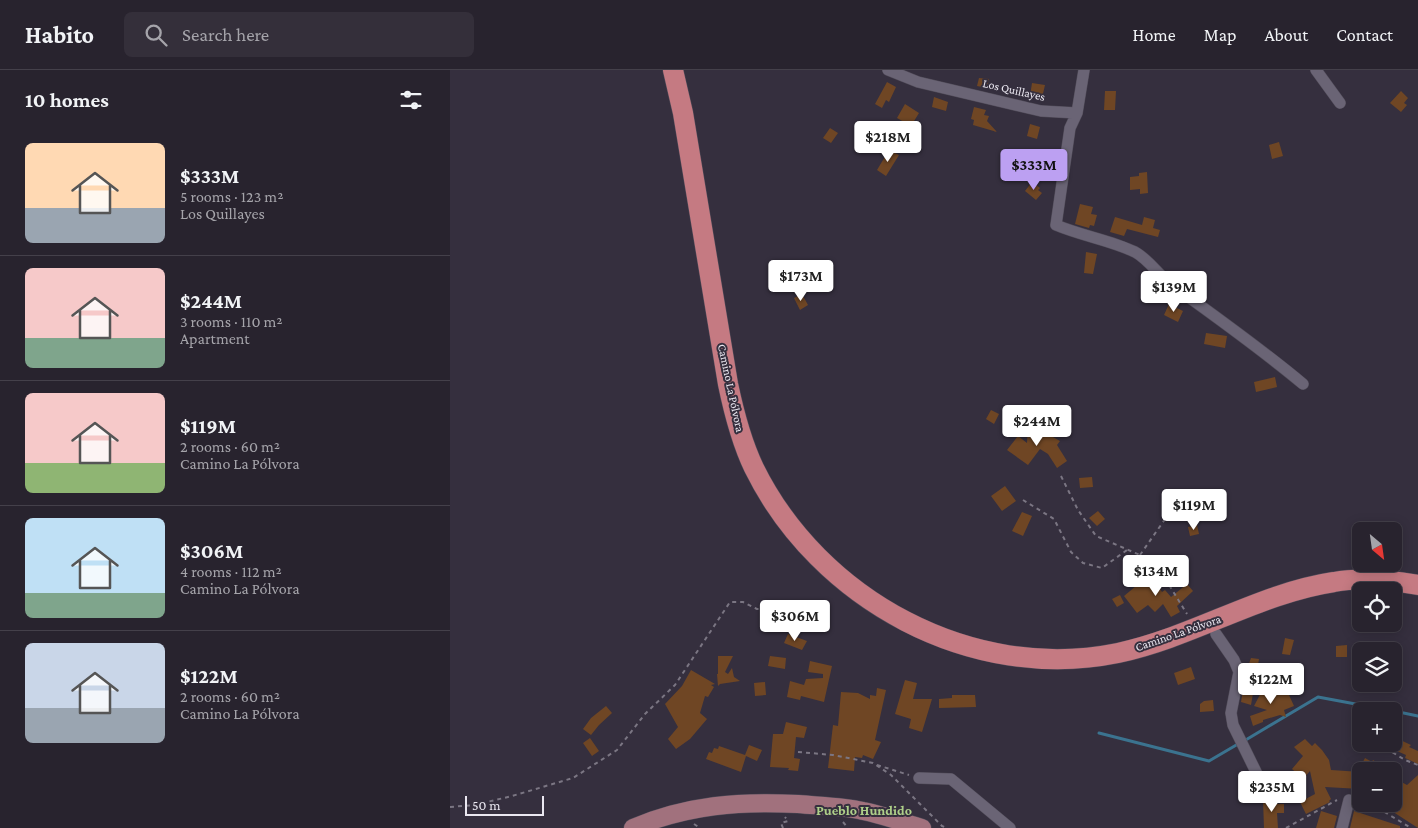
<!DOCTYPE html>
<html lang="en">
<head>
<meta charset="utf-8">
<style>
  body { margin:0; font-family:"Crimson Pro",serif; background:#342f3a; color:#f1f3f6; height:100vh; display:flex; flex-direction:column; font-size:19px; white-space:nowrap }
  * { box-sizing:border-box; margin:0 }
  p { font-size:16px; color:#a5a4aa }
  .icon { flex:none; width:28px; height:28px; fill:none; stroke:currentColor; stroke-width:2; stroke-linecap:round; stroke-linejoin:round }
  .map { position:relative; flex:1; overflow:hidden }
  .details { display:flex; flex-direction:column; background:#28232e; width:450px }
  .details>* { flex:none }
  .needle { width:32px; rotate:151deg }
  .controls { position:absolute; left:902px; top:452px; display:grid; gap:10px }
  .controls a { display:grid; place-items:center; width:50px; height:50px; border-radius:8px; background:#28232e; box-shadow:0 2px 12px #0003,0 0 0 1px #44404a; font-size:25px }
  .scale { position:absolute; left:15px; bottom:12px; width:79px; box-sizing:border-box; padding-left:5px; border:2px solid #eae7f0; border-top:0; font-size:14px; line-height:18px; white-space:nowrap; color:#eae7f0; -webkit-text-stroke:4px #352f3e; paint-order:stroke }
  .price { position:absolute; translate:-50% -42px; padding:0 11px; border-radius:5px; background:#fff; color:#222; font-size:16px; line-height:32px; filter:drop-shadow(0 1px 2px #0008) }
  .price::after { content:''; position:absolute; left:50%; top:30px; width:15px; height:11px; margin-left:-8px; background:inherit; clip-path:polygon(0 0,100% 0,50% 100%) }
  .price.current { background:#bca0f2; color:#111 }
  ul { padding:0; list-style:none }
  li { display:flex; align-items:center; gap:15px; height:125px; padding:0 25px }
  li+li { border-top:1px solid #44404a }
  li span { display:grid; place-items:center; flex:none; width:140px; height:100px; border-radius:8px; color:#555 }
  li>.icon { margin-inline-start:auto }
  span .icon { width:60px; height:60px; fill:#fffc; stroke-width:1 }
  li b { font-size:21px }
  h2 { display:flex; justify-content:space-between; align-items:center; height:60px; padding:0 25px; font-size:21px }
  header { display:flex; align-items:center; gap:30px; box-sizing:border-box; height:70px; padding:0 25px; background:#28232e; border-bottom:1px solid #44404a }
  header strong { font-size:24px }
  nav { display:flex; gap:28px; margin-inline-start:auto; font-size:18px }
  .search { width:350px; height:45px; background:#342f3a; display:flex; align-items:center; gap:12px; box-sizing:border-box; padding:0 18px; border-radius:8px; color:#a5a4aa; font-size:19px }
  main { display:flex; flex:1; min-height:0 }
  .map>svg:first-child { display:block }
  .lines { fill:none; stroke-linecap:round; stroke-linejoin:round }
  .stream { stroke:#3b738f; stroke-width:3 }
  .building { fill:#6f4624 }
  .street-casing { stroke:#524d5a; stroke-width:12 }
  .primary-casing { stroke:#524d5a; stroke-width:19 }
  .highway-casing { stroke:#524d5a; stroke-width:21 }
  .path { stroke:#7b7683; stroke-width:2; stroke-dasharray:4 4; stroke-linecap:butt }
  .street { stroke:#6a6475; stroke-width:11 }
  .primary { stroke:#a1717d; stroke-width:18 }
  .highway { stroke:#c57a82; stroke-width:20 }
  .labels { text-anchor:middle; stroke-width:4; stroke-linejoin:round; paint-order:stroke }
  .street-label { font-size:12px; fill:#eae7f0; stroke:#352f3e }
  .neighbourhood-label { font-size:14px; font-weight:bold; fill:#aecf89; stroke:#352f3e }
</style>
</head>
<body>
<header>
<strong>Habito</strong>
<div class="search"><svg class="icon" aria-label="search" viewBox="0 0 24 24"><circle cx="10" cy="10" r="6"/><path d="M15 15l6 6"/></svg>Search here</div>
<nav><a>Home</a><a>Map</a><a>About</a><a>Contact</a></nav>
</header>
<main>
<section class="details">
<h2>10 homes<svg class="icon" aria-label="filters" viewBox="0 0 24 24"><path d="M4 7h16M4 17h16"/><circle cx="9" cy="7" r="2"/><circle cx="15" cy="17" r="2"/></svg></h2>
<ul>
<li><span style="background:linear-gradient(#ffd9b3 65%,#9aa5b1 0)"><svg class="icon" aria-label="home" viewBox="0 0 24 24"><path d="M3 11l9-7 9 7M6 9v11h12V9"/></svg></span><div><b>$333M</b><p>5 rooms · 123 m²</p><p>Los Quillayes</p></div></li>
<li><span style="background:linear-gradient(#f6c9c9 70%,#7fa58c 0)"><svg class="icon" aria-label="home" viewBox="0 0 24 24"><path d="M3 11l9-7 9 7M6 9v11h12V9"/></svg></span><div><b>$244M</b><p>3 rooms · 110 m²</p><p>Apartment</p></div></li>
<li><span style="background:linear-gradient(#f6c9c9 70%,#8fb573 0)"><svg class="icon" aria-label="home" viewBox="0 0 24 24"><path d="M3 11l9-7 9 7M6 9v11h12V9"/></svg></span><div><b>$119M</b><p>2 rooms · 60 m²</p><p>Camino La Pólvora</p></div></li>
<li><span style="background:linear-gradient(#bfe0f5 75%,#7fa58c 0)"><svg class="icon" aria-label="home" viewBox="0 0 24 24"><path d="M3 11l9-7 9 7M6 9v11h12V9"/></svg></span><div><b>$306M</b><p>4 rooms · 112 m²</p><p>Camino La Pólvora</p></div></li>
<li><span style="background:linear-gradient(#c9d6e8 65%,#9aa5b1 0)"><svg class="icon" aria-label="home" viewBox="0 0 24 24"><path d="M3 11l9-7 9 7M6 9v11h12V9"/></svg></span><div><b>$122M</b><p>2 rooms · 60 m²</p><p>Camino La Pólvora</p></div></li>
</ul>
</section>
<div class="map">
<svg width="968" height="758" viewBox="0 0 968 758">
  <rect width="100%" height="100%" fill="#352f3e"/>
  <g class="lines">
    <!-- stream -->
    <path class="stream" d="M 944,641 L 968,646
      M 649,663 L 759,691 L 788,674
      M 794,671 L 868,627 L 943,641"/>
  </g>
  <!-- building -->
  <path class="building" d="M 529,8 L 539,9 L 537,18 L 527,16 Z
    M 437,12 L 446,17 L 439,32 L 436,30 L 432,38 L 425,34 Z
    M 582,13 L 595,15 L 592,28 L 580,26 Z
    M 655,21 L 666,21 L 665,40 L 654,40 Z
    M 951,21 L 958,28 L 954,33 L 957,35 L 951,42 L 940,33 Z
    M 484,27 L 498,32 L 496,41 L 482,37 Z
    M 455,34 L 469,43 L 461,56 L 447,48 Z
    M 524,37 L 536,40 L 534,45 L 539,46 L 537,51 L 547,62 L 523,55 L 524,50 L 521,49 Z
    M 580,54 L 590,57 L 587,69 L 577,66 Z
    M 380,58 L 388,63 L 381,73 L 373,68 Z
    M 829,72 L 833,86 L 822,89 L 819,75 Z
    M 439,80 L 449,85 L 436,106 L 427,100 Z
    M 697,102 L 698,123 L 690,124 L 690,119 L 680,120 L 680,107 L 689,106 L 689,103 Z
    M 582,112 L 590,118 L 588,120 L 592,123 L 586,130 L 575,121 Z
    M 630,134 L 643,137 L 641,144 L 647,145 L 644,156 L 640,155 L 639,158 L 625,154 Z
    M 665,147 L 692,155 L 694,147 L 705,150 L 703,158 L 710,160 L 708,167 L 677,159 L 674,166 L 660,162 Z
    M 636,182 L 647,184 L 643,204 L 634,203 Z
    M 352,224 L 358,235 L 350,240 L 344,228 Z
    M 719,234 L 733,241 L 728,252 L 714,245 Z
    M 756,263 L 777,266 L 775,278 L 754,274 Z
    M 825,307 L 827,317 L 806,322 L 804,312 Z
    M 541,340 L 549,344 L 544,354 L 536,349 Z
    M 578,356 L 593,357 L 592,361 L 610,371 L 607,375 L 617,391 L 607,398 L 598,384 L 590,379 L 578,395 L 557,380 L 568,366 L 577,373 Z
    M 642,407 L 643,417 L 630,418 L 629,408 Z
    M 555,416 L 566,431 L 552,441 L 541,426 Z
    M 648,441 L 655,449 L 647,456 L 639,448 Z
    M 572,442 L 582,446 L 573,466 L 562,461 Z
    M 747,455 L 749,464 L 740,466 L 738,457 Z
    M 698,506 L 704,509 L 712,522 L 715,520 L 721,527 L 737,514 L 743,521 L 727,536 L 730,542 L 721,547 L 713,534 L 705,542 L 698,535 L 687,543 L 674,526 Z
    M 670,525 L 674,533 L 667,537 L 662,529 Z
    M 322,547 L 328,552 L 328,556 L 323,562 L 316,556 Z
    M 338,564 L 357,571 L 352,580 L 334,573 Z
    M 835,568 L 844,570 L 840,585 L 832,584 Z
    M 897,575 L 897,587 L 886,587 L 886,576 Z
    M 268,586 L 283,586 L 275,602 L 278,604 L 282,598 L 284,607 L 290,611 L 270,614 L 268,616 L 267,604 L 268,604 Z
    M 320,586 L 336,588 L 335,599 L 318,596 Z
    M 801,588 L 809,589 L 801,635 L 791,632 L 796,602 Z
    M 360,591 L 382,596 L 374,632 L 351,626 L 350,630 L 337,627 L 340,611 L 354,615 L 356,609 L 373,608 L 373,604 L 358,602 Z
    M 741,597 L 745,609 L 728,615 L 724,603 Z
    M 241,600 L 265,614 L 261,615 L 264,617 L 258,627 L 255,626 L 250,643 L 257,649 L 240,669 L 226,679 L 218,669 L 228,657 L 215,634 L 232,616 Z
    M 455,610 L 467,613 L 463,629 L 482,629 L 472,662 L 459,658 L 461,649 L 445,644 Z
    M 315,612 L 316,625 L 305,626 L 304,613 Z
    M 815,615 L 839,625 L 844,636 L 834,640 L 836,647 L 830,645 L 813,650 L 813,652 L 803,656 L 800,646 L 817,640 L 804,636 Z
    M 427,618 L 436,620 L 425,670 L 431,672 L 423,689 L 413,685 L 412,688 L 405,687 L 404,701 L 378,698 L 383,655 L 388,656 L 391,622 L 408,623 L 420,629 L 420,625 L 426,626 Z
    M 502,625 L 525,625 L 526,637 L 489,638 L 489,629 L 502,628 Z
    M 763,630 L 764,641 L 750,642 L 750,634 L 754,631 Z
    M 156,636 L 162,643 L 149,655 L 141,665 L 133,659 L 141,648 Z
    M 336,652 L 357,657 L 354,668 L 346,667 L 344,688 L 350,689 L 348,701 L 338,700 L 339,698 L 320,697 L 323,664 L 333,664 Z
    M 944,667 L 961,675 L 959,677 L 968,681 L 968,694 L 955,688 L 956,685 L 940,678 L 942,674 L 944,674 Z
    M 140,668 L 149,681 L 142,686 L 133,673 Z
    M 855,669 L 862,676 L 865,673 L 872,680 L 879,690 L 881,700 L 911,702 L 911,719 L 875,717 L 881,729 L 879,731 L 880,732 L 856,744 L 850,732 L 865,724 L 860,701 L 853,709 L 842,699 L 853,686 L 844,677 Z
    M 299,675 L 312,680 L 307,691 L 296,686 L 291,702 L 256,689 L 259,682 L 262,683 L 264,678 L 268,679 L 269,676 L 295,685 Z
    M 915,688 L 922,692 L 923,690 L 940,701 L 908,701 Z
    M 968,705 L 968,758 L 931,734 L 944,734 L 944,708 L 957,715 Z
    M 813,730 L 827,730 L 827,734 L 834,734 L 834,743 L 827,743 L 828,758 L 814,758 Z
    M 871,741 L 887,746 L 884,758 L 866,758 Z
    M 904,741 L 950,756 L 950,758 L 900,758 Z"/>
  <g class="lines">
    <!-- street casing -->
    <g class="street-casing">
      <path id="street" d="M 438,0 L 468,12 L 591,41 L 627,43
        M 634,0 L 627,43 L 620,58 L 606,155 C 632,166 660,170 685,182 C 698,189 708,204 719,213 C 765,246 810,278 853,314
        M 866,0 L 890,33
        M 766,564 L 784,590 L 789,602 L 781,643 L 783,655 L 809,708 L 819,717 L 835,723
        M 469,708 L 501,709 L 560,758
        M 892,758 L 899,730"/>
    </g>
    <!-- primary casing -->
    <g class="primary-casing">
      <path id="primary" d="M 183,758 C 237,735 290,731 348,734 C 370,736 392,736 413,741 C 433,745 452,752 472,758"/>
    </g>
    <!-- highway casing -->
    <g class="highway-casing">
      <path id="highway" d="M 223,0 L 233,43 L 278,314 C 284,343 291,371 304,398 C 369,530 522,613 668,583 C 743,567 810,523 884,512 C 912,507 940,510 968,515"/>
    </g>
    <!-- path -->
    <path class="path" d="M 611,406 L 628,440 L 646,466 L 690,485 L 716,510 L 737,544
      M 573,430 L 604,449 L 621,482 L 633,493 L 652,498 L 677,480
      M 690,485 L 720,442
      M 929,674 L 955,690 L 968,695
      M 348,682 L 383,685 L 423,693 L 441,705 L 492,756 L 497,758
      M 427,695 L 459,705
      M 912,734 L 928,738 L 961,758
      M 0,737 L 25,735 L 62,726 L 123,708 L 167,680 L 195,644 L 225,615 L 280,532 L 293,532 L 307,539 L 325,539
      M 393,752 L 398,758
      M 244,754 L 250,758
      M 333,758 L 331,753 L 338,751 L 335,747
      M 836,758 L 887,730"/>
    <!-- street -->
    <use href="#street" class="street"/>
    <!-- primary -->
    <use href="#primary" class="primary"/>
    <!-- highway -->
    <use href="#highway" class="highway"/>
  </g>
  <g class="labels">
    <!-- street labels -->
    <g class="street-label">
      <text transform="translate(564 20) rotate(13)" y="4">Los Quillayes</text>
      <text transform="translate(281 318) rotate(78)" y="4">Camino La Pólvora</text>
      <text transform="translate(728 563) rotate(-19)" y="4">Camino La Pólvora</text>
    </g>
    <!-- neighbourhood labels -->
    <g class="neighbourhood-label">
      <text x="414" y="745">Pueblo Hundido</text>
    </g>
  </g>
</svg>
<div class="controls">
<a><svg class="needle" viewBox="-14 -14 28 28"><path d="M0-13l5 13h-10z" fill="#e53935"/><path d="M0 13l5-13h-10z" fill="#a5a4aa"/></svg></a>
<a><svg class="icon" aria-label="locate" viewBox="0 0 24 24"><circle cx="12" cy="12" r="6"/><path d="M12 2v4M12 18v4M2 12h4M18 12h4"/></svg></a>
<a><svg class="icon" aria-label="layers" viewBox="0 0 24 24"><path d="M12 4l9 5-9 5-9-5zM3 14l9 5 9-5"/></svg></a>
<a>+</a>
<a>−</a>
</div>
<div class="scale">50 m</div>
<b class="price" style="left:438px;top:93px">$218M</b>
<b class="price current" style="left:584px;top:121px">$333M</b>
<b class="price" style="left:351px;top:232px">$173M</b>
<b class="price" style="left:724px;top:243px">$139M</b>
<b class="price" style="left:587px;top:377px">$244M</b>
<b class="price" style="left:744px;top:461px">$119M</b>
<b class="price" style="left:706px;top:527px">$134M</b>
<b class="price" style="left:345px;top:572px">$306M</b>
<b class="price" style="left:821px;top:635px">$122M</b>
<b class="price" style="left:822px;top:743px">$235M</b>
</div>
</main>
</body>
</html>
